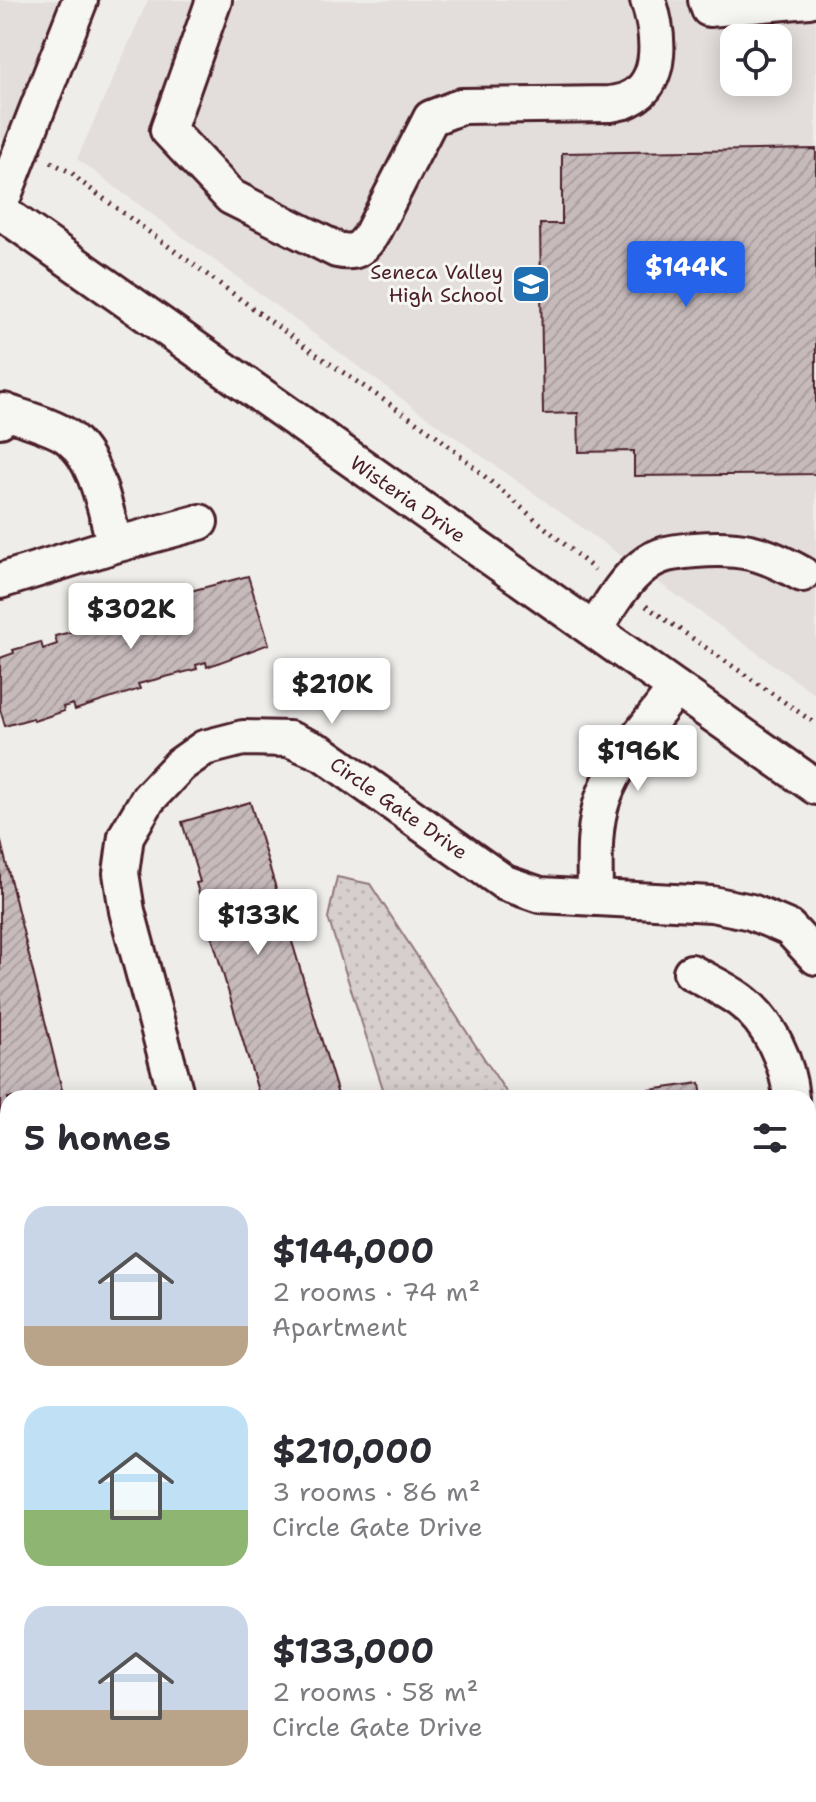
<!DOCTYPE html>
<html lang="en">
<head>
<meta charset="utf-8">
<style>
  body { margin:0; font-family:"Shantell Sans",sans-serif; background:#f2f2f3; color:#2b2b33; height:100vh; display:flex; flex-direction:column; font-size:30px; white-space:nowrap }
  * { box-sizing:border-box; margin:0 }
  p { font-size:26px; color:#7c7c81 }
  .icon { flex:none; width:44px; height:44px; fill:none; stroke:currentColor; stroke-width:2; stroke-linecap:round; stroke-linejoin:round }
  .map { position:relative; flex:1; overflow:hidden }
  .side { position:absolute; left:0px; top:1090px; width:816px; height:712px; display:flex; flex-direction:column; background:#fff; border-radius:24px 24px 0 0; box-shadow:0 4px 20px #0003 }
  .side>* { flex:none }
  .tools { position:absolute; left:720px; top:24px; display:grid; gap:16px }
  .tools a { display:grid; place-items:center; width:72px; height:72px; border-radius:16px; background:#fff; box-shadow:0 4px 20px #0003; font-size:40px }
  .price { position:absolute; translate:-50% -68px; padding:0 18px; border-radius:8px; background:#fff; color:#222; font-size:26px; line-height:52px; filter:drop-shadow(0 2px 4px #0008) }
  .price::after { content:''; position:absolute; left:50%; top:48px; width:24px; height:18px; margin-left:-12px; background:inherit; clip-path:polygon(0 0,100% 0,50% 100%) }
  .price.current { background:#2563eb; color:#fff }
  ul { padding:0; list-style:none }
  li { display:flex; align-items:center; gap:24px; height:200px; padding:0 24px }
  li span { display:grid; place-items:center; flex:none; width:224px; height:160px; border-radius:24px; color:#555 }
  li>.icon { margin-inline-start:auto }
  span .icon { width:96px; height:96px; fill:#fffc; stroke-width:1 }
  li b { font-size:34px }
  h2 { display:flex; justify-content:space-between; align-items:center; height:96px; padding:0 24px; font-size:34px }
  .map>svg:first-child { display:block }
  .built { fill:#e3dedc; fill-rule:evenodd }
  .grass { fill:url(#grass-dots); stroke:#90777c; stroke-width:2 }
  .building { fill:url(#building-hatch); stroke:#4a1f2b; stroke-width:2 }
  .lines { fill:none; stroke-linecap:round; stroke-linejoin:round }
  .minor-casing { stroke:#4a1f2b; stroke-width:40 }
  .path { stroke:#4a1f2b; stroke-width:5; stroke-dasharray:2 6; stroke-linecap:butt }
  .minor { stroke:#f6f6f2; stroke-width:34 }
  .labels { text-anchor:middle; stroke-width:6; stroke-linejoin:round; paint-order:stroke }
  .poi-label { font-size:20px; fill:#4a1f2b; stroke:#f6f6f2; text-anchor:end }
  .street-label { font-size:20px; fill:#4a1f2b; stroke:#f6f6f2 }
</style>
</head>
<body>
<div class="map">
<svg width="816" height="1802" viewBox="0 0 816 1802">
  <defs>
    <pattern id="grass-dots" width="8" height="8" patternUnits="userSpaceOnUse" patternTransform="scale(2)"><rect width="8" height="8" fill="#d7cfce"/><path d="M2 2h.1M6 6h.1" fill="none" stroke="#bab1b1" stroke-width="1.8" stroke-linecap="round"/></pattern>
    <pattern id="building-hatch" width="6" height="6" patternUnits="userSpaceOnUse" patternTransform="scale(2)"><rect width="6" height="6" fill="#c6babb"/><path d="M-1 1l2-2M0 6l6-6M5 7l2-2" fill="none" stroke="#ac9fa1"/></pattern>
  </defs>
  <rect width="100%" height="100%" fill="#efedea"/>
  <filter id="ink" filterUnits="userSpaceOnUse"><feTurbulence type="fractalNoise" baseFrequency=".0125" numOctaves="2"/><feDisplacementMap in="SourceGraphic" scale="16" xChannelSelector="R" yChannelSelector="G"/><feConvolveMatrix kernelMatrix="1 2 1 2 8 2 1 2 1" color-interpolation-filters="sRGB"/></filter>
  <g filter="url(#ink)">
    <!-- built -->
    <path class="built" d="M 0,0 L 80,0 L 22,150 L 0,138 Z
      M 148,0 L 816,0 L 816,695 L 417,410 L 77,159 ZM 734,38 L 778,38 L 778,82 L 734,82 Z"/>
    <!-- grass -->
    <path class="grass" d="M 337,877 L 370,884 L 510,1098 L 386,1098 L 328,918 Z
      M 400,1794 L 660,1794 L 661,1802 L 397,1802 Z"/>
    <!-- building -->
    <path class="building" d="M 816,149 L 816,474 L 634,476 L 634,451 L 579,452 L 578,413 L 543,414 L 540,224 L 562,224 L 562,153 Z
      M 248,576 L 269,644 L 207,667 L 206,662 L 196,665 L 197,669 L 138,684 L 140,689 L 75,710 L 73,704 L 63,707 L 64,711 L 34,721 L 33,718 L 5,726 L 0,709 L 0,658 L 14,653 L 13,650 L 41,642 L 43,649 L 57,644 L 55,636 L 114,621 L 113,617 L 175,595 L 177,603 L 185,600 L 183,593 Z
      M 250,802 L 339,1098 L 260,1098 L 196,883 L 200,882 L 182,822 Z
      M 0,838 L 64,1098 L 8,1098 L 8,1188 L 0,1154 Z
      M 700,1083 L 702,1098 L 627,1098 L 627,1093 Z
      M 0,1399 L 8,1406 L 8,1468 L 0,1477 Z
      M 816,1465 L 816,1546 L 808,1547 L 808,1466 Z
      M 309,1794 L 385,1794 L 386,1798 L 363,1802 L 310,1802 Z
      M 691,1794 L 766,1794 L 767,1802 L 692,1802 Z"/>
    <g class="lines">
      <!-- minor casing -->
      <g class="minor-casing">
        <path id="minor" d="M 214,0 L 168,130 L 231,197 L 337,250 C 354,254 361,250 371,235 L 431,118 L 462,106 L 610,104 C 616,103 624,102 629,99 C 666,82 658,30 648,0
          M 706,0 L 709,9 L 809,0
          M 0,205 L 80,0
          M 0,211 L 816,787
          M 0,420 L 4,411 C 21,418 54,426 68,437 C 98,460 105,511 115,545 L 0,581
          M 115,545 L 200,522
          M 594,630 C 608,609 622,582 643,566 C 659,553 675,552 695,550 C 740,546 763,552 802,574
          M 595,898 C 595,866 592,829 603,798 C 618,757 651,723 676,688
          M 691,972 C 707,981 725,989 740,1000 C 770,1022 788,1063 791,1098
          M 177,1098 L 127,911 L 121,873 L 126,836 L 148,799 L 180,765 L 204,748 L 243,738 L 289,739 L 322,753 L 505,883 L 540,895 L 712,904 L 751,912 L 789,928 L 816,957
          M 808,1265 L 816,1369
          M 0,1300 L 8,1308
          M 0,1712 L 8,1722"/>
      </g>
      <!-- path -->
      <path class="path" d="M 51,162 L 72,173 L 81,182 L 307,348 L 437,436 L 595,570
        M 646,606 L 816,724"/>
      <!-- minor -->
      <use href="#minor" class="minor"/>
    </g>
  </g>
  <!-- icons -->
  <defs>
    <g id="school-square" transform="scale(2)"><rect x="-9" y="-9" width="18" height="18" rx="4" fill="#1f6fb2" stroke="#f6f6f2"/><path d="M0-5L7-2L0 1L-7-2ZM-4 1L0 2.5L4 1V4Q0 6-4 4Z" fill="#fff"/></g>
  </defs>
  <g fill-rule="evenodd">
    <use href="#school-square" x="531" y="284"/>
  </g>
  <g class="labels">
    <!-- poi labels -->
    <g class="poi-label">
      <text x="503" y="279">Seneca Valley<tspan x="503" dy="23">High School</tspan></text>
    </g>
    <!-- street labels -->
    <g class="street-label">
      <text transform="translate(408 499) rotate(35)" y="7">Wisteria Drive</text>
      <text transform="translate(399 808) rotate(35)" y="7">Circle Gate Drive</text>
    </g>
  </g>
</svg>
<div class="tools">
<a><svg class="icon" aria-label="locate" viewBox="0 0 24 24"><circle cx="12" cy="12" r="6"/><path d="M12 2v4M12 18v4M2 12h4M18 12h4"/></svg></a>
</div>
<b class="price current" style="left:686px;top:309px">$144K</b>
<b class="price" style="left:131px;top:651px">$302K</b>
<b class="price" style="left:332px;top:726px">$210K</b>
<b class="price" style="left:638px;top:793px">$196K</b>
<b class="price" style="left:258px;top:957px">$133K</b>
<section class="side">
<h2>5 homes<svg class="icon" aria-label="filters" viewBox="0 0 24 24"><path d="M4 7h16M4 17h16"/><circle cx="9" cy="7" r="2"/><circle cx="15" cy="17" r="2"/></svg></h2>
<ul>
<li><span style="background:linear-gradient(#c9d6e8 75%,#b9a48a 0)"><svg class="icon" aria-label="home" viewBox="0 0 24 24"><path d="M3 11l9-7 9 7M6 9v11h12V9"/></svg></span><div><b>$144,000</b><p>2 rooms · 74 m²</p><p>Apartment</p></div></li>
<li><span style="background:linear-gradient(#bfe0f5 65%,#8fb573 0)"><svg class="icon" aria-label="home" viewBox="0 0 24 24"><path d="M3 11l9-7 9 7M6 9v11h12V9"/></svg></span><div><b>$210,000</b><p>3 rooms · 86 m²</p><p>Circle Gate Drive</p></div></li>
<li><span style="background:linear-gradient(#c9d6e8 65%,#b9a48a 0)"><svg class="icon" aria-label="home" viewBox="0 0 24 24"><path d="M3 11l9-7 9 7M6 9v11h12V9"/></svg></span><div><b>$133,000</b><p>2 rooms · 58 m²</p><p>Circle Gate Drive</p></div></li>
</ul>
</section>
</div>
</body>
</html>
